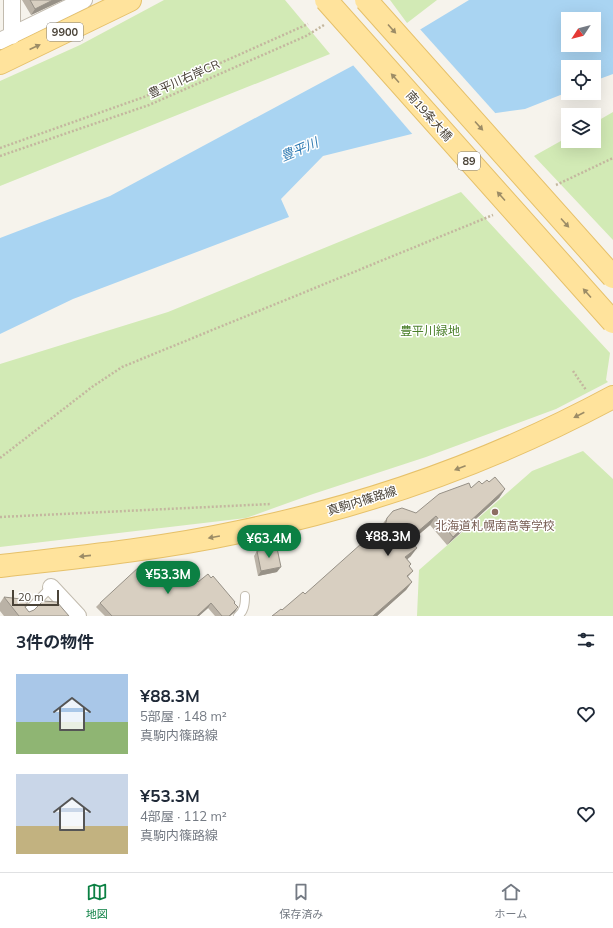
<!DOCTYPE html>
<html lang="ja">
<head>
<meta charset="utf-8">
<style>
  body { margin:0; font-family:Mulish,"Noto Sans JP",sans-serif; background:#f2f2f3; color:#1f2937; height:100vh; display:flex; flex-direction:column; font-size:15px; white-space:nowrap }
  * { box-sizing:border-box; margin:0 }
  p { font-size:13px; color:#747a83 }
  .icon { flex:none; width:22px; height:22px; fill:none; stroke:currentColor; stroke-width:2; stroke-linecap:round; stroke-linejoin:round }
  .map { position:relative; height:616px; overflow:hidden }
  .details { display:flex; flex-direction:column; background:#fff; flex:1 }
  .details>* { flex:none }
  .needle { width:26px; rotate:234deg }
  .controls { position:absolute; left:561px; top:12px; display:grid; gap:8px }
  .controls a { display:grid; place-items:center; width:40px; height:40px; border-radius:0px; background:#fff; box-shadow:0 4px 16px #0002; font-size:20px }
  .scale { position:absolute; left:12px; bottom:10px; width:47px; box-sizing:border-box; padding-left:4px; border:2px solid #4b4439; border-top:0; font-size:11px; line-height:14px; white-space:nowrap; color:#4b4439; -webkit-text-stroke:3px #fff; paint-order:stroke }
  .price { position:absolute; translate:-50% -34px; padding:0 9px; border-radius:14px; background:#0b8043; color:#fff; font-size:13px; line-height:26px; filter:drop-shadow(0 1px 2px #0008) }
  .price::after { content:''; position:absolute; left:50%; top:24px; width:12px; height:9px; margin-left:-6px; background:inherit; clip-path:polygon(0 0,100% 0,50% 100%) }
  .price.selected { background:#222; color:#fff }
  ul { padding:0; list-style:none }
  li { display:flex; align-items:center; gap:12px; height:100px; padding:0 16px }
  li span { display:grid; place-items:center; flex:none; width:112px; height:80px; border-radius:0px; color:#555 }
  li>.icon { margin-inline-start:auto }
  span .icon { width:48px; height:48px; fill:#fffc; stroke-width:1 }
  li b { font-size:17px }
  h2 { display:flex; justify-content:space-between; align-items:center; height:48px; padding:0 16px; font-size:17px }
  .tabs { display:flex; justify-content:space-around; align-items:center; height:56px; border-top:1px solid #e0e1e3; background:#fff; font-size:11px; color:#747a83 }
  .tabs a { display:grid; justify-items:center; gap:2px }
  .tabs .selected { color:#0b8043 }
  .map>svg:first-child { display:block }
  .green { fill:#d2eab5 }
  .water { fill:#a9d4f2; fill-rule:evenodd }
  .pier { fill:#f6f3ec }
  .lines { fill:none; stroke-linecap:round; stroke-linejoin:round }
  .service-casing { stroke:#c2bbae; stroke-width:10 }
  .minor-casing { stroke:#c2bbae; stroke-width:18 }
  .primary-casing { stroke:#e6c16a; stroke-width:24 }
  .path { stroke:#c4b79f; stroke-width:2.5; stroke-dasharray:2 2; stroke-linecap:butt }
  .service { stroke:#fff; stroke-width:8 }
  .minor { stroke:#fff; stroke-width:16 }
  .primary { stroke:#ffe39c; stroke-width:22 }
  .primary-bridge-casing { stroke:#e6c16a; stroke-width:24; stroke-linecap:butt }
  .primary-bridge { stroke:#ffe39c; stroke-width:22 }
  .wall { fill:#bab2a6 }
  .shaded-wall { fill:#979187 }
  .building { fill:#d8cfc1; stroke:#979187 }
  .oneway { fill:#9c8c66 }
  .education-dot { fill:#8d6e63; stroke:#fff; stroke-width:1.5 }
  .labels { text-anchor:middle; stroke-width:3; stroke-linejoin:round; paint-order:stroke }
  .shield { fill:#fff; stroke:#817c74; stroke-width:1 }
  .shield-label { font-size:11px; font-weight:bold; fill:#4b4439 }
  .street-label { font-size:12px; fill:#4b4439; stroke:#fff }
  .park-label { font-size:12px; fill:#4a7f2a; stroke:#fff }
  .education-label { font-size:12px; fill:#785e54; stroke:#fff }
  .water-label { font-size:13px; font-style:italic; fill:#2e7ab2; stroke:#fff }
</style>
</head>
<body>
<div class="map">
<svg width="613" height="616" viewBox="0 0 613 616">
  <rect width="100%" height="100%" fill="#f6f3ec"/>
  <!-- green -->
  <path class="green" d="M 164,0 L 285,0 L 330,54 L 0,186 L 0,81 L 80,45 Z
    M 390,0 L 437,0 L 407,23 Z
    M 613,112 L 613,240 L 534,156 L 568,137 L 568,141 L 594,141 L 594,123 Z
    M 461,192 L 610,353 L 606,380 L 608,382 L 556,409 L 426,457 L 313,494 L 246,518 L 0,547 L 0,364 L 168,312 Z
    M 583,451 L 613,479 L 613,616 L 417,616 L 419,570 L 532,471 Z"/>
  <!-- water -->
  <path class="water" d="M 469,0 L 613,0 L 613,74 L 594,81 L 594,67 L 568,67 L 568,92 L 525,109 L 496,113 L 323,156 L 281,199 L 289,217 L 73,299 L 0,334 L 0,238 L 110,196 L 421,29 ZM 568,19 L 594,19 L 594,45 L 568,45 Z"/>
  <!-- pier -->
  <path class="pier" d="M 419,28 L 497,115 L 414,136 L 352,64 Z"/>
  <g class="lines">
    <!-- service casing -->
    <g class="service-casing">
      <path id="service" d="M 23,616 L 51,587
        M 238,616 C 244,611 245,605 245,596"/>
    </g>
    <!-- minor casing -->
    <g class="minor-casing">
      <path id="minor" d="M 12,36 L 12,0
        M 0,41 L 84,0
        M 51,587 L 78,616"/>
    </g>
    <!-- primary casing -->
    <g class="primary-casing">
      <path id="primary" d="M 0,63 L 130,0
        M 0,566 C 80,557 160,549 239,532 C 370,505 496,460 613,397"/>
    </g>
    <!-- path -->
    <path class="path" d="M 0,148 L 144,97 L 308,24
      M 0,156 L 149,105 L 306,36 L 324,25
      M 556,185 L 613,158
      M 573,371 L 586,390
      M 0,458 L 92,387 L 122,367 L 493,215
      M 0,517 L 271,504"/>
    <!-- service -->
    <use href="#service" class="service"/>
    <!-- minor -->
    <use href="#minor" class="minor"/>
    <!-- primary -->
    <use href="#primary" class="primary"/>
    <!-- primary-bridge casing -->
    <g class="primary-bridge-casing">
      <path id="primary-bridge" d="M 326,0 L 613,322
        M 366,0 L 613,277"/>
    </g>
    <!-- primary-bridge -->
    <use href="#primary-bridge" class="primary-bridge"/>
  </g>
  <!-- wall -->
  <path class="wall" d="M 22,0 L 63,0 L 31,15 Z
    M 489,482 L 505,489 L 499,498 L 447,545 L 430,525 L 411,541 L 411,556 L 407,559 L 411,564 L 409,567 L 413,571 L 408,577 L 412,582 L 406,590 L 377,616 L 272,616 L 282,610 L 305,594 L 373,537 L 380,530 L 381,526 L 387,518 L 416,513 L 471,488 Z
    M 257,551 L 277,572 L 258,576 L 254,556 Z
    M 198,582 L 234,603 L 235,612 L 230,616 L 215,616 L 208,608 L 199,616 L 105,616 L 96,607 L 100,603 L 155,583 Z
    M 4,597 L 25,607 L 29,612 L 69,616 L 4,616 L 0,611 L 0,603 Z"/>
  <!-- shaded-wall -->
  <path class="shaded-wall" d="M 53,0 L 63,0 L 31,15 L 35,9 Z
    M 505,489 L 499,498 L 447,545 L 453,537 Z
    M 436,516 L 430,525 L 403,548 L 409,539 Z
    M 417,548 L 411,556 L 400,566 L 405,557 Z
    M 281,567 L 277,572 L 258,576 L 261,571 Z
    M 412,582 L 406,590 L 377,616 L 373,616 Z
    M 211,603 L 208,608 L 199,616 L 197,616 Z
    M 238,607 L 235,612 L 230,616 L 229,616 Z"/>
  <!-- building -->
  <path class="building" d="M 30,0 L 53,0 L 35,9 Z
    M 495,477 L 505,489 L 453,537 L 436,516 L 409,539 L 417,548 L 405,557 L 411,564 L 409,566 L 413,571 L 407,576 L 412,582 L 373,616 L 272,616 L 281,609 L 282,610 L 303,592 L 305,594 L 371,535 L 373,537 L 385,526 L 387,518 L 393,511 L 402,508 L 416,513 L 439,494 L 469,483 L 471,488 L 479,481 L 482,484 L 487,480 L 489,482 Z
    M 277,548 L 281,567 L 261,571 L 257,551 Z
    M 179,561 L 198,582 L 208,574 L 211,578 L 213,576 L 235,602 L 234,603 L 238,607 L 229,616 L 222,616 L 211,603 L 197,616 L 112,616 L 100,603 L 140,566 L 155,583 Z
    M 4,597 L 29,600 L 25,607 L 29,612 L 34,610 L 43,601 L 57,602 L 69,616 L 19,616 Z"/>
  <!-- one-way arrows -->
  <defs><path id="oneway-solid" d="M-6-.8H1V-3.2L6.5 0L1 3.2V.8H-6Z"/></defs>
  <g class="oneway">
    <use href="#oneway-solid" transform="translate(392 29) rotate(48)"/>
    <use href="#oneway-solid" transform="translate(35 47) rotate(-25)"/>
    <use href="#oneway-solid" transform="translate(395 78) rotate(-132)"/>
    <use href="#oneway-solid" transform="translate(479 126) rotate(48)"/>
    <use href="#oneway-solid" transform="translate(501 196) rotate(-132)"/>
    <use href="#oneway-solid" transform="translate(565 223) rotate(48)"/>
    <use href="#oneway-solid" transform="translate(587 293) rotate(-132)"/>
    <use href="#oneway-solid" transform="translate(579 415) rotate(153)"/>
    <use href="#oneway-solid" transform="translate(460 468) rotate(159)"/>
    <use href="#oneway-solid" transform="translate(214 537) rotate(170)"/>
    <use href="#oneway-solid" transform="translate(85 556) rotate(174)"/>
  </g>
  <!-- markers -->
  <circle class="education-dot" cx="495" cy="512" r="4"/>
  <g class="labels">
    <!-- shield labels -->
    <g class="shield">
      <rect x="47" y="23" width="36" height="18" rx="3"/>
      <rect x="458" y="152" width="22" height="18" rx="3"/>
    </g>
    <g class="shield-label">
      <text x="65" y="36">9900</text>
      <text x="469" y="165">89</text>
    </g>
    <!-- street labels -->
    <g class="street-label">
      <text transform="translate(184 79) rotate(-24)" y="4">豊平川右岸CR</text>
      <text transform="translate(429 116) rotate(48)" y="4">南19条大橋</text>
      <text transform="translate(362 501) rotate(-17)" y="4">真駒内篠路線</text>
    </g>
    <!-- park labels -->
    <g class="park-label">
      <text x="430" y="335">豊平川緑地</text>
    </g>
    <!-- education labels -->
    <g class="education-label">
      <text x="495" y="530">北海道札幌南高等学校</text>
    </g>
    <!-- water labels -->
    <g class="water-label">
      <text transform="translate(299 149) rotate(-23)" y="5">豊平川</text>
    </g>
  </g>
</svg>
<div class="controls">
<a><svg class="needle" viewBox="-14 -14 28 28"><path d="M0-13l5 13h-10z" fill="#e53935"/><path d="M0 13l5-13h-10z" fill="#747a83"/></svg></a>
<a><svg class="icon" aria-label="locate" viewBox="0 0 24 24"><circle cx="12" cy="12" r="6"/><path d="M12 2v4M12 18v4M2 12h4M18 12h4"/></svg></a>
<a><svg class="icon" aria-label="layers" viewBox="0 0 24 24"><path d="M12 4l9 5-9 5-9-5zM3 14l9 5 9-5"/></svg></a>
</div>
<div class="scale">20 m</div>
<b class="price selected" style="left:388px;top:557px">¥88.3M</b>
<b class="price" style="left:269px;top:559px">¥63.4M</b>
<b class="price" style="left:168px;top:595px">¥53.3M</b>
</div>
<section class="details">
<h2>3件の物件<svg class="icon" aria-label="filters" viewBox="0 0 24 24"><path d="M4 7h16M4 17h16"/><circle cx="9" cy="7" r="2"/><circle cx="15" cy="17" r="2"/></svg></h2>
<ul>
<li><span style="background:linear-gradient(#a9c7e8 60%,#8fb573 0)"><svg class="icon" aria-label="home" viewBox="0 0 24 24"><path d="M3 11l9-7 9 7M6 9v11h12V9"/></svg></span><div><b>¥88.3M</b><p>5部屋 · 148 m²</p><p>真駒内篠路線</p></div><svg class="icon" aria-label="heart" viewBox="0 0 24 24"><path d="M12 20l-8-8c-3-5 5-10 8-4 3-6 11-1 8 4z"/></svg></li>
<li><span style="background:linear-gradient(#c9d6e8 65%,#c2b280 0)"><svg class="icon" aria-label="home" viewBox="0 0 24 24"><path d="M3 11l9-7 9 7M6 9v11h12V9"/></svg></span><div><b>¥53.3M</b><p>4部屋 · 112 m²</p><p>真駒内篠路線</p></div><svg class="icon" aria-label="heart" viewBox="0 0 24 24"><path d="M12 20l-8-8c-3-5 5-10 8-4 3-6 11-1 8 4z"/></svg></li>
</ul>
</section>
<nav class="tabs">
<a class="selected"><svg class="icon" aria-label="map" viewBox="0 0 24 24"><path d="M3 6l6-2 6 2 6-2v14l-6 2-6-2-6 2zM9 4v14M15 6v14"/></svg>地図</a>
<a><svg class="icon" aria-label="saved" viewBox="0 0 24 24"><path d="M7 4h10v16l-5-4-5 4z"/></svg>保存済み</a>
<a><svg class="icon" aria-label="home" viewBox="0 0 24 24"><path d="M3 11l9-7 9 7M6 9v11h12V9"/></svg>ホーム</a>
</nav>
</body>
</html>
